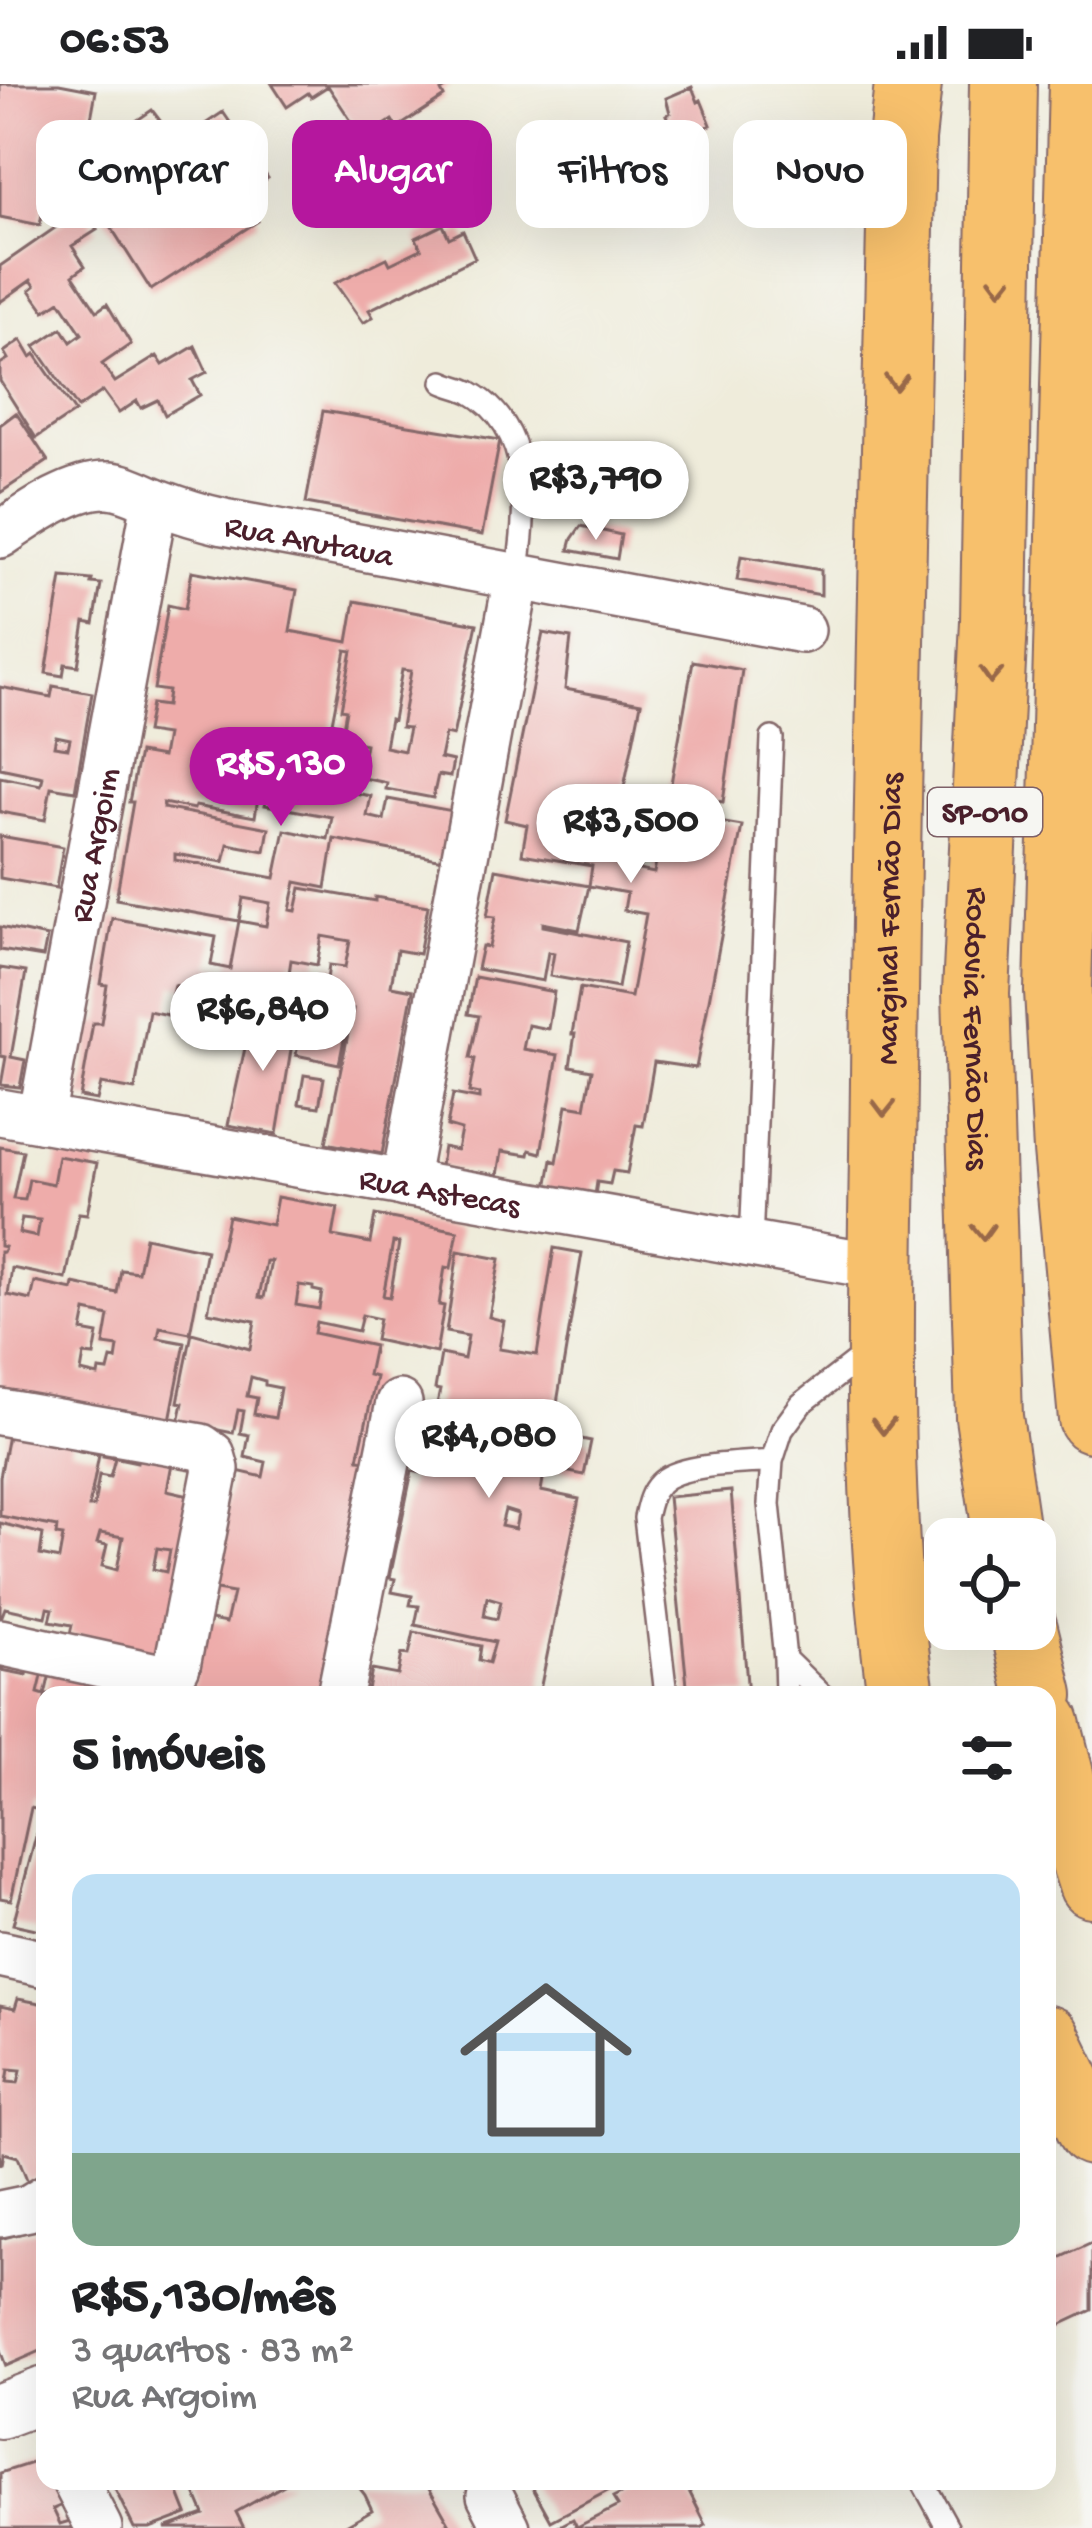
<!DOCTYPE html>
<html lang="pt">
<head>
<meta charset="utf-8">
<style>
  body { margin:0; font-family:"Gochi Hand",sans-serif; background:#f6f6f6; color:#202124; height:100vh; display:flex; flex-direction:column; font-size:45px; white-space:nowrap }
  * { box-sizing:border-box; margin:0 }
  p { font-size:39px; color:#757577 }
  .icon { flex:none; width:66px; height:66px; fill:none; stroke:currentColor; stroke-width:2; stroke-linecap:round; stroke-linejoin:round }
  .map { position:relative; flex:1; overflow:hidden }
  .details { position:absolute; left:36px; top:1602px; width:1020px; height:804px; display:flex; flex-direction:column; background:#fff; border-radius:24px; box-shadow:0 12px 48px #0002 }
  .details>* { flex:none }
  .banner { position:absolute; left:36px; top:36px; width:1020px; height:108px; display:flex; gap:24px }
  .buttons { position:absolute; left:924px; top:1434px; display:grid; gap:24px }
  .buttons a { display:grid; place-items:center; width:132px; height:132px; border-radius:24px; background:#fff; box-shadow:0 12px 48px #0002; font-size:60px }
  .price { position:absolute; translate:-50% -102px; padding:0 27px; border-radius:42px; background:#fff; color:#222; font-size:39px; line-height:78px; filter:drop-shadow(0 3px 6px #0008) }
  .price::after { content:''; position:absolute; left:50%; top:72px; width:36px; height:27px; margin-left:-18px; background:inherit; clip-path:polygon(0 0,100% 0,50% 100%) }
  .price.selected { background:#b5179e; color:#fff }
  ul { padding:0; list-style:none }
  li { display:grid; align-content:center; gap:24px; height:636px; padding:0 36px }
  li span { display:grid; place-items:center; height:372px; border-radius:24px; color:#555 }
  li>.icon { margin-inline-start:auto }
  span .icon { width:216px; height:216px; fill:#fffc; stroke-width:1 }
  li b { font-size:51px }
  h2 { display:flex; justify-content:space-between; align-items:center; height:144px; padding:0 36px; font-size:51px }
  .tag { padding:0 42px; border-radius:24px; background:#fff; box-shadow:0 12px 48px #0002; font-size:42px; line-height:108px }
  .tag.selected { background:#b5179e; color:#fff }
  .status { display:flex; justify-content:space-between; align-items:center; height:84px; padding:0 60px; background:#fff; direction:ltr }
  .status svg { height:33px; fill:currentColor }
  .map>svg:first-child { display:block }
  .building { fill:#eeacaa; fill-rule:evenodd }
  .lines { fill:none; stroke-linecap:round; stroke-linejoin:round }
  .service-casing { stroke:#846769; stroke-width:26 }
  .minor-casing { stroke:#846769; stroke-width:50 }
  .tertiary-casing { stroke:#846769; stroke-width:58 }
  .trunk-casing { stroke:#846769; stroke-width:70 }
  .motorway-casing { stroke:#846769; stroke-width:70 }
  .service { stroke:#fff; stroke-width:21 }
  .minor { stroke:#fff; stroke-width:45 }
  .tertiary { stroke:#fff; stroke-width:54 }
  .trunk { stroke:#f7c06c; stroke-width:66 }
  .motorway { stroke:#f7c06c; stroke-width:66 }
  .oneway { stroke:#986748 }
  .labels { text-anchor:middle; stroke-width:9; stroke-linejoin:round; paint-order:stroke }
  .shield { fill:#f6f6f2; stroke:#7e6067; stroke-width:3 }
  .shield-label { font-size:30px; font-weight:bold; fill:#4a1f2b }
  .street-label { font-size:33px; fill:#4a1f2b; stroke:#f6f6f2 }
</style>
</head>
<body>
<div class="status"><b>06:53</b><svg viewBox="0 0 49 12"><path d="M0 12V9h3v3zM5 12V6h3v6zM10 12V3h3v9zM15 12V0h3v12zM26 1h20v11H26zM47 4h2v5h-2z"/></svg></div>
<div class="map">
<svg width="1092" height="2444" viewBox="0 0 1092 2444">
  <rect width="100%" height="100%" fill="#f6f6f2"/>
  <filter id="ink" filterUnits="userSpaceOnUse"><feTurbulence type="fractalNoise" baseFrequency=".00833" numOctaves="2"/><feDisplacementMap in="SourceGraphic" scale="24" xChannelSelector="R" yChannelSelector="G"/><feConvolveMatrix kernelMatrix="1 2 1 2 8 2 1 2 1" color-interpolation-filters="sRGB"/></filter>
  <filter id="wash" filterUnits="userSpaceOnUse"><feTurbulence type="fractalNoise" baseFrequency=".004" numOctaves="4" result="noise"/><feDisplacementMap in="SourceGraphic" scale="48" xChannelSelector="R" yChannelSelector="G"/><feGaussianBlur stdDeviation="2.7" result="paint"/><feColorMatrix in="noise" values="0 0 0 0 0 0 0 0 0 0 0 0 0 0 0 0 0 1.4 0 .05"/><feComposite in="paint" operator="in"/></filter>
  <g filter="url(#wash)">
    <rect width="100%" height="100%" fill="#efecdb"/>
    <g id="blocks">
      <!-- building -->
      <path class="building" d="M 0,0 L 59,0 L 96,7 L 84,73 L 152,26 L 177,59 L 223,28 L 268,94 L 241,112 L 258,137 L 151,206 L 102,129 L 90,138 L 97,146 L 72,162 L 85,182 L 73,191 L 97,227 L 107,220 L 131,260 L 102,280 L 115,298 L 157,272 L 163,281 L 195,262 L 207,288 L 192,296 L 200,311 L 165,331 L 158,316 L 141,324 L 137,317 L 119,329 L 103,307 L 78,324 L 35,262 L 62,244 L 71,258 L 82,250 L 60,217 L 45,227 L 30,206 L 35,202 L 31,196 L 0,218 L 0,182 L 104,110 L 82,76 L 74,119 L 45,112 L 40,141 L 0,133 Z
        M 272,0 L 452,0 L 441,7 L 444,13 L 397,44 L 392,36 L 363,55 L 328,2 L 311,13 L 308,9 L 287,23 Z
        M 692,3 L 698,18 L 701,16 L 711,41 L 676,55 L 666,31 L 670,29 L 666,14 Z
        M 443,141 L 449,154 L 463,147 L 475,174 L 369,226 L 373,233 L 363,239 L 335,199 L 387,174 L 390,180 L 421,165 L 416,154 Z
        M 21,256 L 31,273 L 35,270 L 75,328 L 36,354 L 0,297 L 0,280 L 8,275 L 4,268 Z
        M 323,327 L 500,356 L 482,451 L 306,419 Z
        M 16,329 L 48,377 L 0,409 L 0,341 Z
        M 581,442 L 621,451 L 617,475 L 569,466 L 572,455 Z
        M 741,472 L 821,486 L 821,511 L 737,496 Z
        M 192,487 L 297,506 L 290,547 L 348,558 L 355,517 L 477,540 L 453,652 L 445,650 L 440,674 L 453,677 L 450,693 L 438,691 L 433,714 L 386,705 L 387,699 L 359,693 L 365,660 L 341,655 L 346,626 L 341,625 L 352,567 L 346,566 L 324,680 L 353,685 L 349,708 L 371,712 L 367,732 L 384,736 L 388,715 L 452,727 L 443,776 L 334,755 L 326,804 L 296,798 L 290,826 L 296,827 L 301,804 L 375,817 L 375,813 L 428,822 L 419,870 L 397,866 L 391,902 L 413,906 L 382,1070 L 326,1059 L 353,925 L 350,925 L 339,980 L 296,971 L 309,900 L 326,903 L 329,881 L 345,883 L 350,857 L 322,852 L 317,881 L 291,876 L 288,896 L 305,899 L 299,932 L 277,928 L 284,895 L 257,890 L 245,950 L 223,946 L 229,913 L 219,911 L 215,935 L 200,931 L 204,907 L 174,901 L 167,931 L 149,927 L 135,1006 L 101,1000 L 97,1016 L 80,1013 L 93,939 L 101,939 L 107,901 L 101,900 L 112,834 L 216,853 L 211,881 L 230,885 L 239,837 L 116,815 L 133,718 L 129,718 L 139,669 L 162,673 L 166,651 L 146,648 L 151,620 L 166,622 L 168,607 L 154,605 L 168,521 L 185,525 ZM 402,586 L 411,587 L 401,643 L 409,644 L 404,667 L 385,663 L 390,635 L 393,636 ZM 246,688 L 270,693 L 265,721 L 332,733 L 328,755 L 285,746 L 275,794 L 175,776 L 175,770 L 224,778 L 228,760 L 265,767 L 269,744 L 163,724 L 163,719 L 194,725 L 195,722 L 255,733 L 259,707 L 244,704 ZM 243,814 L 270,819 L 266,842 L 239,837 Z
        M 62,493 L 92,496 L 91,499 L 101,500 L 94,540 L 85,538 L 78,582 L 65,580 L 63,592 L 46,589 Z
        M 543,549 L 571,554 L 565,605 L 641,619 L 623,708 L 668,716 L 693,577 L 742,586 L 723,718 L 711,716 L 707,736 L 742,742 L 696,984 L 654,978 L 643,1042 L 636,1041 L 627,1089 L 613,1087 L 610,1100 L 597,1098 L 595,1111 L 547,1104 L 552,1076 L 557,1078 L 567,1021 L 585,1024 L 592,986 L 570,982 L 575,950 L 572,950 L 580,904 L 631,913 L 646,830 L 624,826 L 627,809 L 589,802 L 592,782 L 522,770 L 527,741 L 505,736 ZM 643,763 L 658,766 L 654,789 L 639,786 Z
        M 53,602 L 92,609 L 75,707 L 51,703 L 45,736 L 0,728 L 0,693 L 41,701 L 43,693 L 0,684 L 0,603 L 51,613 ZM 56,652 L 70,655 L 68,664 L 54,662 Z
        M 0,752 L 63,763 L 56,804 L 0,794 Z
        M 496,785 L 589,802 L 579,846 L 543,839 L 543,842 L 626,858 L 618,904 L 550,892 L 554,869 L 548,868 L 543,897 L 477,885 L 482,862 L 489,863 L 495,833 L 487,832 Z
        M 0,843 L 47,853 L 43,873 L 0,866 Z
        M 0,884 L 26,888 L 11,973 L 25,976 L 20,1003 L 1,1001 L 6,973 L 0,972 Z
        M 475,893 L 554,908 L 548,945 L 528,941 L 523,965 L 558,971 L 541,1069 L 530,1066 L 529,1071 L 502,1067 L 498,1091 L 440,1082 L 443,1063 L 457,1066 L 461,1046 L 447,1042 L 453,1010 L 479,1015 L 479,1010 L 469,1008 L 475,975 L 470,974 L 479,932 L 468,930 Z
        M 253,928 L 296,936 L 277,1050 L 228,1041 Z
        M 304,991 L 324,994 L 319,1023 L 299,1020 Z
        M 0,1063 L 23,1067 L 13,1115 L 25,1116 L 29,1095 L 53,1100 L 58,1072 L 97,1079 L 87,1130 L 79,1129 L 66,1195 L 12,1184 L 8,1211 L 31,1216 L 35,1198 L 73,1206 L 74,1200 L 117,1209 L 121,1186 L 138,1188 L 145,1153 L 206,1166 L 190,1249 L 160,1243 L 158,1254 L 185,1259 L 170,1336 L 0,1309 L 0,1168 L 3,1168 L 5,1163 L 0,1162 ZM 22,1134 L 40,1136 L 37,1153 L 19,1149 ZM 86,1227 L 109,1232 L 104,1261 L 118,1263 L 116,1276 L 111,1275 L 108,1287 L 99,1286 L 98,1292 L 81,1288 L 84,1271 L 94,1272 L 98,1250 L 82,1247 Z
        M 277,1113 L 338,1124 L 333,1152 L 370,1159 L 375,1131 L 458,1147 L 451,1184 L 445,1183 L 439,1221 L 444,1222 L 436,1269 L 375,1256 L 379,1235 L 362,1231 L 358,1247 L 316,1238 L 314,1249 L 374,1262 L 368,1291 L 376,1293 L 358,1375 L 367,1376 L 320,1611 L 284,1604 L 283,1611 L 191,1611 L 205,1535 L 226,1539 L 233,1509 L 211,1505 L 233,1386 L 263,1393 L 266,1378 L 245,1373 L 249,1351 L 240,1349 L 244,1327 L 238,1326 L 233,1349 L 179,1338 L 183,1319 L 178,1318 L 192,1249 L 250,1265 L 255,1237 L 208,1228 L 228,1132 L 272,1141 ZM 393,1158 L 399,1159 L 390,1213 L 383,1212 ZM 266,1177 L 271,1177 L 264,1214 L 259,1213 ZM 299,1201 L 313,1203 L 313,1206 L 322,1208 L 319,1225 L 296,1221 ZM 251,1293 L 265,1297 L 265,1301 L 280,1304 L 275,1334 L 254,1330 L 257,1314 L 247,1312 Z
        M 554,1164 L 582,1169 L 552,1349 L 591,1357 L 584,1391 L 545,1383 L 541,1407 L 579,1415 L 539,1611 L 367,1611 L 372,1586 L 398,1591 L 402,1570 L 409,1571 L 414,1548 L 481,1562 L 479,1576 L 489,1579 L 495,1558 L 415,1541 L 419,1522 L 410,1521 L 412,1512 L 392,1508 L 395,1495 L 390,1494 L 412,1387 L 422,1389 L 440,1306 L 435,1305 L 441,1270 L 464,1275 L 468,1252 L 446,1248 L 458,1167 L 500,1175 L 489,1233 L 504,1237 L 499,1265 L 537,1271 ZM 505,1426 L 518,1430 L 515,1445 L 501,1442 ZM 487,1513 L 501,1517 L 497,1535 L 484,1532 Z
        M 9,1346 L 72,1353 L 70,1365 L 99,1371 L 89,1423 L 94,1423 L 99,1391 L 110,1393 L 115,1374 L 103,1372 L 105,1360 L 120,1363 L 118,1374 L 137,1378 L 139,1368 L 173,1374 L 167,1406 L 202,1414 L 165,1571 L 70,1550 L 72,1541 L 50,1537 L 53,1525 L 48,1524 L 46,1533 L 5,1524 L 0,1537 L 0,1439 L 43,1450 L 40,1471 L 59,1475 L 63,1452 L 56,1451 L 57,1443 L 0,1432 L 0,1393 ZM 100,1449 L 123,1453 L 117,1486 L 102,1482 L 107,1461 L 97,1459 ZM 157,1464 L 170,1466 L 166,1488 L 153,1485 Z
        M 731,1407 L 748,1611 L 688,1611 L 668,1413 Z
        M 0,1570 L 6,1571 L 2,1586 L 27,1591 L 30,1577 L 45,1580 L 38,1609 L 45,1611 L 45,1698 L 39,1726 L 31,1724 L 11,1816 L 0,1814 Z
        M 52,1581 L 139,1611 L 45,1611 Z
        M 39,1741 L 45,1742 L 45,1847 L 13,1840 Z
        M 18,1915 L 45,1920 L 45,2089 L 28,2098 L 18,2073 L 4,2069 L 2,2080 L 0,2080 L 0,1922 L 15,1925 ZM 9,1985 L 21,1986 L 18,1999 L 7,1998 Z
        M 45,2143 L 45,2265 L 6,2282 L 0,2266 L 0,2155 Z
        M 1092,2159 L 1092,2226 L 1047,2247 L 1047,2180 Z
        M 44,2375 L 45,2397 L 54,2397 L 65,2420 L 53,2425 L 60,2440 L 73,2436 L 77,2444 L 0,2444 L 0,2389 Z
        M 111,2397 L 174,2397 L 187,2430 L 150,2444 L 134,2444 Z
        M 190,2397 L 291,2397 L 236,2428 L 244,2444 L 165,2444 L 204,2430 Z
        M 354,2397 L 425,2397 L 449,2439 L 440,2444 L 348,2444 L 346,2441 L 372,2426 L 365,2411 Z
        M 529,2397 L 634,2397 L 621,2404 L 619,2401 L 551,2437 Z
        M 646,2397 L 684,2397 L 706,2441 L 701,2444 L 556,2444 L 573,2435 L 577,2443 L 618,2422 L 613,2414 Z"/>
    </g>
  </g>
  <g filter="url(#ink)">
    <use href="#blocks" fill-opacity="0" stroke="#846769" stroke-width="3"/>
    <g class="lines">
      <!-- service casing -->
      <g class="service-casing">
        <path id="service" d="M 443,298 C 451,302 462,304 470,308 C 536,345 526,430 517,493
          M 751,1160 L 772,654
          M 785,1575 L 786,1611
          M 666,1611 L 645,1434 C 648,1421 650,1409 660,1399 C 679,1379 744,1380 772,1377
          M 822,1611 L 785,1575 L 769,1420 L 772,1377 L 782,1346 L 801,1320 L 868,1268
          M 922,2397 L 948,2444"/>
      </g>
      <!-- minor casing -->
      <g class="minor-casing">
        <g id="minor">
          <path id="s1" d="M 0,451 C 28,432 74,399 109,401 C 127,402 144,413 161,419 C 182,427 202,433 224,438 L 802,546"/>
          <path id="s2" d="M 0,1028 L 882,1183"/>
          <path id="s3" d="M 41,1035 L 155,417"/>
          <path d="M 404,1100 L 517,493"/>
          <path d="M 0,1328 L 201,1363 L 212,1371 L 216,1385 L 177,1582 L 172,1590 L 156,1592 L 0,1558"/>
          <path d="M 340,1611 L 399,1319"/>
          <path d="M 0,1870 L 45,1880"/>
          <path d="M 0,2130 L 29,2124 L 45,2114"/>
          <path d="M 75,2397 L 99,2444"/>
          <path d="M 490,2411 L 507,2444"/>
        </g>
      </g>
      <!-- tertiary casing -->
      <g class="tertiary-casing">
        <path id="tertiary" d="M 0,2327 L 45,2310"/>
      </g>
      <!-- trunk casing -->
      <g class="trunk-casing">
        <g id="trunk">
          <path id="s4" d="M 901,1611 C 872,1408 882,1201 884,996 C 887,683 895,369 902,55"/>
          <path d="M 1047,1955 L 1092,2048"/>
        </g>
      </g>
      <!-- motorway casing -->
      <g class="motorway-casing">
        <g id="motorway">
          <path id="s5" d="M 1003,0 L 994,537 L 976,909 L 989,1333 L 1007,1455"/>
          <path d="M 1082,0 L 1058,907 L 1067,1066 L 1092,1335"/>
          <path d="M 902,55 L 908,0"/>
          <path d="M 1024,1545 L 1040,1611"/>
          <path d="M 1047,1639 L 1072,1738 L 1092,1800"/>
        </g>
      </g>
      <!-- service -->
      <use href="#service" class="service"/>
      <!-- minor -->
      <use href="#minor" class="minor"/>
      <!-- tertiary -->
      <use href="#tertiary" class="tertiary"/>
      <!-- trunk -->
      <use href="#trunk" class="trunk"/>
      <!-- motorway -->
      <use href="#motorway" class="motorway"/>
    </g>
    <!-- one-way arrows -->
    <defs><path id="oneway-chevron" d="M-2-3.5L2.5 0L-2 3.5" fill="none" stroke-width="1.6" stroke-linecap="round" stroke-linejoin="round" transform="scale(3)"/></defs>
    <g class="oneway">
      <use href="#oneway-chevron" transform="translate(1000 201) rotate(91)"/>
      <use href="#oneway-chevron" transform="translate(896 298) rotate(91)"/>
      <use href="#oneway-chevron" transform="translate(991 591) rotate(93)"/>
      <use href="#oneway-chevron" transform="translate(884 1024) rotate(91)"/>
      <use href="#oneway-chevron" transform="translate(983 1148) rotate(88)"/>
      <use href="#oneway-chevron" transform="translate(883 1342) rotate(90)"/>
    </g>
  </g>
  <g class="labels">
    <!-- shield labels -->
    <rect class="shield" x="928" y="704" width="114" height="48" rx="9"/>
    <g class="shield-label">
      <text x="985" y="738">SP-010</text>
    </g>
    <!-- street labels -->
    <g class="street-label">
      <text dy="12" stroke="none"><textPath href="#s1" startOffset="330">Rua Arutaua</textPath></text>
      <text dy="12" stroke="none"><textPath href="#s3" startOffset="279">Rua Argoim</textPath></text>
      <text dy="12" stroke="none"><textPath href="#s4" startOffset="777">Marginal Fernão Dias</textPath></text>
      <text dy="12" stroke="none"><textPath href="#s5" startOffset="945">Rodovia Fernão Dias</textPath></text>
      <text dy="12" stroke="none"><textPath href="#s2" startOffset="447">Rua Astecas</textPath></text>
    </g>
  </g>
</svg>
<div class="buttons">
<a><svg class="icon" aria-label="locate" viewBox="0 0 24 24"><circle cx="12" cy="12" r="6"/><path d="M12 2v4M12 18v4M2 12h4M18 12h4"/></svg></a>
</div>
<b class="price" style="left:596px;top:459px">R$3,790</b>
<b class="price selected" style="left:281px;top:745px">R$5,130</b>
<b class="price" style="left:631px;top:802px">R$3,500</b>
<b class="price" style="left:263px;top:990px">R$6,840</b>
<b class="price" style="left:489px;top:1417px">R$4,080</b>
<div class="banner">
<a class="tag">Comprar</a>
<a class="tag selected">Alugar</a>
<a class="tag">Filtros</a>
<a class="tag">Novo</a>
</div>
<section class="details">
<h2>5 imóveis<svg class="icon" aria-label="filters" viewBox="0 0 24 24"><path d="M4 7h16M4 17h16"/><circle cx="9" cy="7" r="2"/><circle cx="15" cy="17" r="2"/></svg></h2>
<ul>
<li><span style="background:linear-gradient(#bfe0f5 75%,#7fa58c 0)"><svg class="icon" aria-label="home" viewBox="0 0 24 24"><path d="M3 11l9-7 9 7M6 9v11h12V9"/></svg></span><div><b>R$5,130/mês</b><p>3 quartos · 83 m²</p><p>Rua Argoim</p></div></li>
</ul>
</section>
</div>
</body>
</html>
